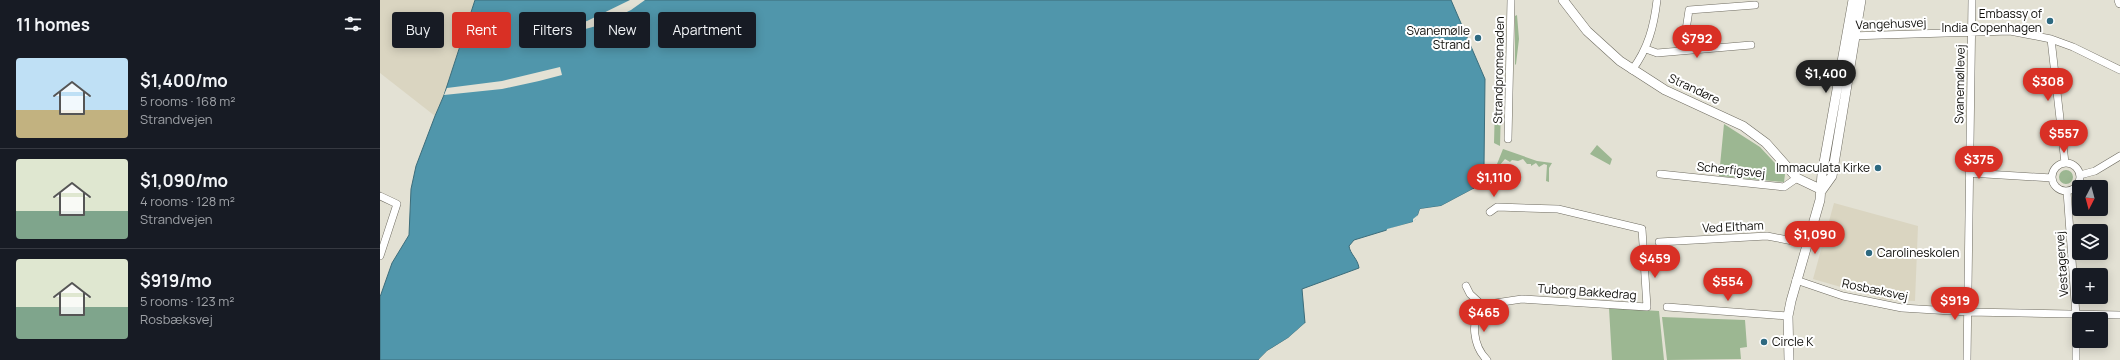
<!DOCTYPE html>
<html lang="en">
<head>
<meta charset="utf-8">
<style>
  body { margin:0; font-family:Manrope,sans-serif; background:#20242c; color:#f1f3f6; height:100vh; display:flex; flex-direction:column; font-size:15px; white-space:nowrap }
  * { box-sizing:border-box; margin:0 }
  p { font-size:13px; color:#9ea1a6 }
  .icon { flex:none; width:22px; height:22px; fill:none; stroke:currentColor; stroke-width:2; stroke-linecap:round; stroke-linejoin:round }
  .map { position:relative; flex:1; overflow:hidden }
  .drawer { display:flex; flex-direction:column; background:#171b24; width:380px }
  .drawer>* { flex:none }
  .hud { position:absolute; left:12px; top:12px; width:380px; height:36px; display:flex; gap:8px }
  .needle { width:26px; rotate:186deg }
  .buttons { position:absolute; left:1692px; top:180px; display:grid; gap:8px }
  .buttons a { display:grid; place-items:center; width:36px; height:36px; border-radius:4px; background:#171b24; box-shadow:0 2px 10px #0003; font-size:20px }
  .price { position:absolute; translate:-50% -34px; padding:0 9px; border-radius:14px; background:#d93025; color:#fff; font-size:13px; line-height:26px; filter:drop-shadow(0 1px 2px #0008) }
  .price::after { content:''; position:absolute; left:50%; top:24px; width:12px; height:9px; margin-left:-6px; background:inherit; clip-path:polygon(0 0,100% 0,50% 100%) }
  .price.active { background:#222; color:#fff }
  ul { padding:0; list-style:none }
  li { display:flex; align-items:center; gap:12px; height:100px; padding:0 16px }
  li+li { border-top:1px solid #363941 }
  li span { display:grid; place-items:center; flex:none; width:112px; height:80px; border-radius:4px; color:#555 }
  li>.icon { margin-inline-start:auto }
  span .icon { width:48px; height:48px; fill:#fffc; stroke-width:1 }
  li b { font-size:17px }
  h2 { display:flex; justify-content:space-between; align-items:center; height:48px; padding:0 16px; font-size:17px }
  .pill { padding:0 14px; border-radius:4px; background:#171b24; box-shadow:0 2px 10px #0003; font-size:14px; line-height:36px }
  .pill.active { background:#d93025; color:#fff }
  main { display:flex; flex:1; min-height:0 }
  .map>svg:first-child { display:block }
  .built { fill:#dad5c1 }
  .green { fill:#9cb792 }
  .water { fill:#5096ab; stroke:#3c6d7b }
  .pier { fill:#e3e1d4 }
  .lines { fill:none; stroke-linecap:round; stroke-linejoin:round }
  .minor-casing { stroke:#6f6c61; stroke-width:8 }
  .tertiary-casing { stroke:#6f6c61; stroke-width:10 }
  .minor { stroke:#fff; stroke-width:7 }
  .tertiary { stroke:#fff; stroke-width:9 }
  .poi-dot { fill:#2d6980; stroke:#fff; stroke-width:1.5 }
  .labels { text-anchor:middle; stroke-width:4; stroke-linejoin:round; paint-order:stroke }
  .poi-label { font-size:12px; fill:#0f0e0a; stroke:#fff; text-anchor:end }
  .street-label { font-size:12px; fill:#0f0e0a; stroke:#fff }
</style>
</head>
<body>
<main>
<section class="drawer">
<h2>11 homes<svg class="icon" aria-label="filters" viewBox="0 0 24 24"><path d="M4 7h16M4 17h16"/><circle cx="9" cy="7" r="2"/><circle cx="15" cy="17" r="2"/></svg></h2>
<ul>
<li><span style="background:linear-gradient(#bfe0f5 65%,#c2b280 0)"><svg class="icon" aria-label="home" viewBox="0 0 24 24"><path d="M3 11l9-7 9 7M6 9v11h12V9"/></svg></span><div><b>$1,400/mo</b><p>5 rooms · 168 m²</p><p>Strandvejen</p></div></li>
<li><span style="background:linear-gradient(#dfe7d0 65%,#7fa58c 0)"><svg class="icon" aria-label="home" viewBox="0 0 24 24"><path d="M3 11l9-7 9 7M6 9v11h12V9"/></svg></span><div><b>$1,090/mo</b><p>4 rooms · 128 m²</p><p>Strandvejen</p></div></li>
<li><span style="background:linear-gradient(#dfe7d0 60%,#7fa58c 0)"><svg class="icon" aria-label="home" viewBox="0 0 24 24"><path d="M3 11l9-7 9 7M6 9v11h12V9"/></svg></span><div><b>$919/mo</b><p>5 rooms · 123 m²</p><p>Rosbæksvej</p></div></li>
</ul>
</section>
<div class="map">
<svg width="1740" height="360" viewBox="0 0 1740 360">
  <rect width="100%" height="100%" fill="#e3e1d4"/>
  <!-- built -->
  <path class="built" d="M 0,0 L 95,0 L 64,95 L 55,116 L 0,73 Z
    M 1454,203 L 1538,226 L 1535,301 L 1506,300 L 1433,279 Z"/>
  <!-- green -->
  <path class="green" d="M 1137,15 L 1139,39 L 1136,64 L 1135,65 L 1135,16 Z
    M 1117,27 L 1123,28 L 1122,64 L 1116,64 Z
    M 1116,66 L 1122,67 L 1120,146 L 1114,143 Z
    M 1344,124 L 1380,147 L 1405,174 L 1404,182 L 1339,176 Z
    M 1217,145 L 1232,159 L 1230,165 L 1210,154 Z
    M 1123,149 L 1157,161 L 1172,163 L 1169,168 L 1169,182 L 1166,181 L 1167,165 L 1164,164 L 1159,167 L 1156,163 L 1151,166 L 1151,164 L 1147,164 L 1143,159 L 1138,161 L 1132,160 L 1130,162 L 1125,159 L 1119,166 L 1122,171 L 1117,174 L 1122,176 L 1123,180 L 1116,179 L 1115,169 Z
    M1679 177a7 7 0 1 1 14 0a7 7 0 1 1-14 0Z
    M 1229,308 L 1279,311 L 1284,360 L 1232,360 Z
    M 1282,317 L 1365,320 L 1367,347 L 1360,348 L 1361,359 L 1287,360 Z"/>
  <!-- water -->
  <path class="water" d="M 95,0 L 1071,0 L 1105,79 L 1104,166 L 1099,182 L 1093,189 L 1061,206 L 1040,209 L 1038,215 L 1033,222 L 974,240 L 969,246 C 970,254 978,259 979,268 L 922,289 L 925,323 L 908,338 L 887,351 L 878,360 L 0,360 L 0,297 L 12,263 L 29,235 L 31,189 L 36,166 L 55,116 L 64,95 Z"/>
  <!-- pier -->
  <path class="pier" d="M 250,0 L 265,0 L 251,10 L 220,25 L 165,40 L 163,33 L 207,21 Z
    M 180,67 L 182,75 L 159,81 L 122,89 L 64,95 L 67,88 L 122,81 Z
    M 1093,189 L 1094,191 L 1078,200 L 1062,207 L 1042,211 L 1040,216 L 1035,220 L 1034,224 L 1006,233 L 1007,229 L 1033,222 L 1033,219 L 1038,215 L 1040,209 L 1061,206 Z
    M 925,323 L 925,326 L 909,340 L 878,360 L 887,351 L 908,338 Z"/>
  <g class="lines">
    <!-- minor casing -->
    <g class="minor-casing">
      <path id="minor" d="M 1470,36 L 1630,31 L 1671,39 L 1693,47 L 1740,70
        M 1671,39 L 1685,163
        M 1266,49 L 1277,53 L 1371,45
        M 1303,50 L 1309,10 L 1375,5
        M 1252,70 C 1268,49 1274,26 1277,0
        M 1128,139 L 1131,0
        M1672 177a14 14 0 1 1 28 0a14 14 0 1 1-28 0Z
        M 1589,173 L 1672,178
        M 1280,174 L 1404,187 L 1417,178
        M 1700,175 L 1715,171 L 1740,156
        M 1687,191 L 1696,315 L 1696,360
        M 0,196 L 17,204 L 0,256
        M 1279,242 L 1387,236 L 1428,244
        M 1416,280 L 1463,296 L 1522,308 L 1588,312 L 1740,315
        M 1086,286 L 1090,294 L 1102,305
        M 1102,305 L 1142,299 L 1267,307 L 1262,229 L 1178,209 L 1117,207 L 1110,212
        M 1102,305 C 1090,321 1093,346 1107,360
        M 1287,307 L 1408,316
        M 1587,360 L 1592,0"/>
    </g>
    <!-- tertiary casing -->
    <g class="tertiary-casing">
      <path id="tertiary" d="M 1183,0 L 1207,31 L 1240,61 L 1285,90 L 1363,126 L 1386,143 L 1417,178 L 1442,190
        M 1739,0 L 1740,3
        M 1442,190 L 1452,176 L 1481,0
        M 1409,360 L 1408,316 L 1411,301 L 1440,200 L 1442,174 L 1473,0"/>
    </g>
    <!-- minor -->
    <use href="#minor" class="minor"/>
    <!-- tertiary -->
    <use href="#tertiary" class="tertiary"/>
  </g>
  <!-- markers -->
  <g class="poi-dot">
    <circle cx="1670" cy="21" r="4"/>
    <circle cx="1098" cy="38" r="4"/>
    <circle cx="1498" cy="168" r="4"/>
    <circle cx="1489" cy="253" r="4"/>
    <circle cx="1384" cy="342" r="4"/>
  </g>
  <g class="labels">
    <!-- poi labels -->
    <g class="poi-label">
      <text x="1662" y="18">Embassy of<tspan x="1662" dy="14">India Copenhagen</tspan></text>
      <text x="1090" y="35">Svanemølle<tspan x="1090" dy="14">Strand</tspan></text>
      <text x="1490" y="172">Immaculata Kirke</text>
      <text x="1497" y="257" text-anchor="start">Carolineskolen</text>
      <text x="1392" y="346" text-anchor="start">Circle K</text>
    </g>
    <!-- street labels -->
    <g class="street-label">
      <text transform="translate(1511 24) rotate(-2)" y="4">Vangehusvej</text>
      <text transform="translate(1119 70) rotate(-89)" y="4">Strandpromenaden</text>
      <text transform="translate(1580 84) rotate(-89)" y="4">Svanemøllevej</text>
      <text transform="translate(1314 89) rotate(25)" y="4">Strandøre</text>
      <text transform="translate(1351 170) rotate(6)" y="4">Scherfigsvej</text>
      <text transform="translate(1353 227) rotate(-3)" y="4">Ved Eltham</text>
      <text transform="translate(1682 264) rotate(-94)" y="4">Vestagervej</text>
      <text transform="translate(1495 290) rotate(12)" y="4">Rosbæksvej</text>
      <text transform="translate(1207 292) rotate(4)" y="4">Tuborg Bakkedrag</text>
    </g>
  </g>
</svg>
<div class="buttons">
<a><svg class="needle" viewBox="-14 -14 28 28"><path d="M0-13l5 13h-10z" fill="#e53935"/><path d="M0 13l5-13h-10z" fill="#9ea1a6"/></svg></a>
<a><svg class="icon" aria-label="layers" viewBox="0 0 24 24"><path d="M12 4l9 5-9 5-9-5zM3 14l9 5 9-5"/></svg></a>
<a>+</a>
<a>−</a>
</div>
<b class="price" style="left:1317px;top:59px">$792</b>
<b class="price active" style="left:1446px;top:94px">$1,400</b>
<b class="price" style="left:1668px;top:102px">$308</b>
<b class="price" style="left:1684px;top:154px">$557</b>
<b class="price" style="left:1599px;top:180px">$375</b>
<b class="price" style="left:1114px;top:198px">$1,110</b>
<b class="price" style="left:1435px;top:255px">$1,090</b>
<b class="price" style="left:1275px;top:279px">$459</b>
<b class="price" style="left:1348px;top:302px">$554</b>
<b class="price" style="left:1575px;top:321px">$919</b>
<b class="price" style="left:1104px;top:333px">$465</b>
<div class="hud">
<a class="pill">Buy</a>
<a class="pill active">Rent</a>
<a class="pill">Filters</a>
<a class="pill">New</a>
<a class="pill">Apartment</a>
</div>
</div>
</main>
</body>
</html>
